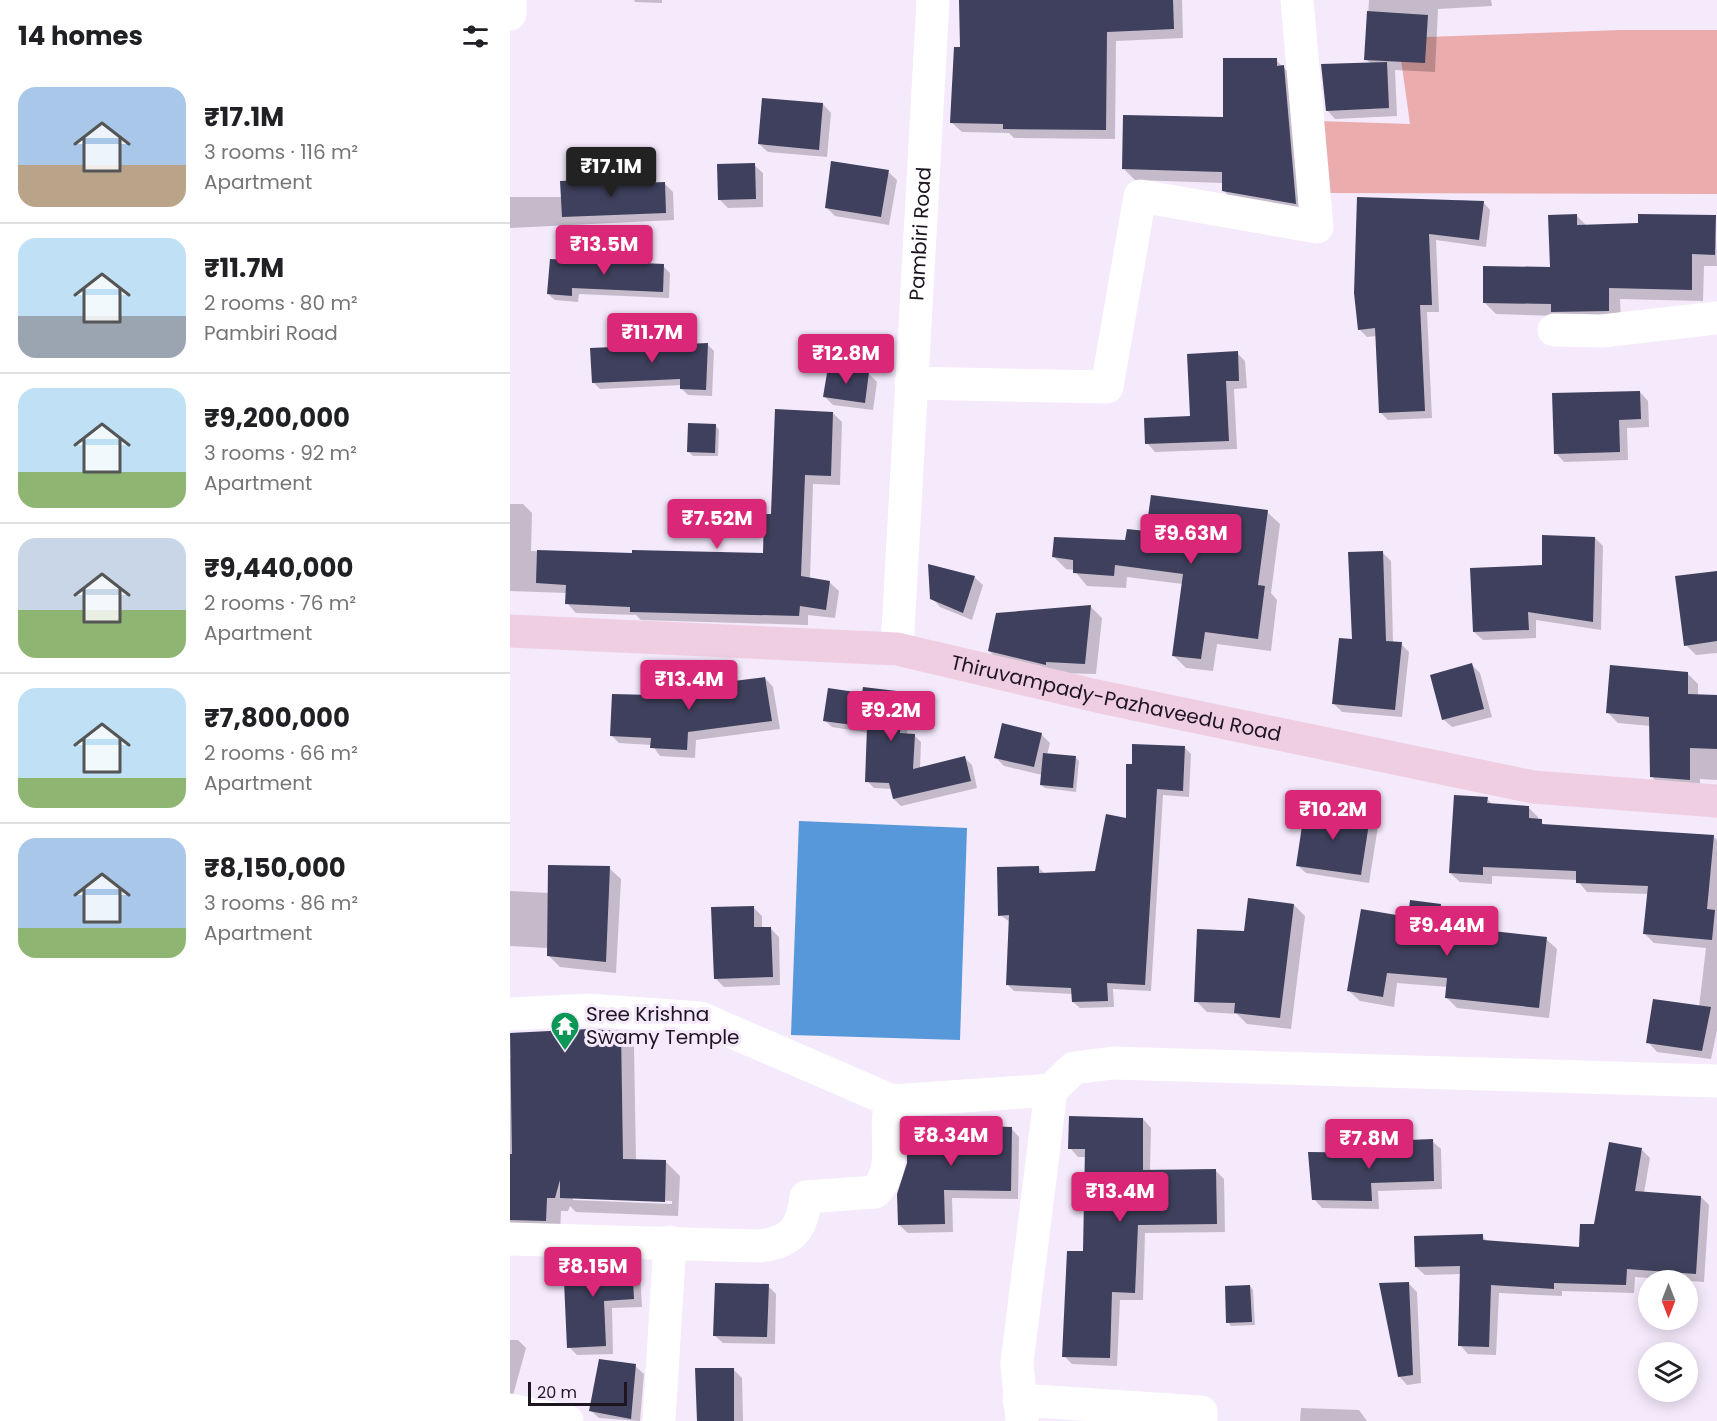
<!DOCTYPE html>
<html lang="en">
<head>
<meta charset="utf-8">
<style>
  body { margin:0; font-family:Poppins,sans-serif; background:#f6f6f6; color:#202124; height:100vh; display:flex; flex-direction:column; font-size:22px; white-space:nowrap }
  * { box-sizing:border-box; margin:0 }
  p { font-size:20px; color:#757577 }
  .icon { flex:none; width:33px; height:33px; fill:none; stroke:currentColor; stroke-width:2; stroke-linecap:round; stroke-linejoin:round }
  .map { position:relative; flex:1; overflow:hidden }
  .side { display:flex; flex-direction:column; background:#fff; width:510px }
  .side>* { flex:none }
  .needle { width:39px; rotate:180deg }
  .fabs { position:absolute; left:1128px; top:1270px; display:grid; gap:12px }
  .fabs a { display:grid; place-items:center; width:60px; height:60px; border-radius:50%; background:#fff; box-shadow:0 3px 15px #0003; font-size:30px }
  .scale { position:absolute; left:18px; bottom:15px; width:99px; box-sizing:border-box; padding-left:6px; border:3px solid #1d1520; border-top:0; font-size:16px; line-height:21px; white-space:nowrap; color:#1d1520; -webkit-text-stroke:4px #f5e9fc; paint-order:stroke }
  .price { position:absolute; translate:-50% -51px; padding:0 14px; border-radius:6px; background:#db2777; color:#fff; font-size:20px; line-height:39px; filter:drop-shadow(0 2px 3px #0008) }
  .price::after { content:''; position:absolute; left:50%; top:36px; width:18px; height:14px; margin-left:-9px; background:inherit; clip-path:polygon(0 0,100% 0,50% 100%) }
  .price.active { background:#222; color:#fff }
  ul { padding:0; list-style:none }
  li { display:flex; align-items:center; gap:18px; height:150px; padding:0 18px }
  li+li { border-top:2px solid #e0e0e0 }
  li span { display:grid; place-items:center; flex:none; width:168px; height:120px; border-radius:18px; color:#555 }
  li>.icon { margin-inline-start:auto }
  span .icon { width:72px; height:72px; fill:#fffc; stroke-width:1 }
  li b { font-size:26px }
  h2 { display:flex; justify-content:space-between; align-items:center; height:72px; padding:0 18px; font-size:26px }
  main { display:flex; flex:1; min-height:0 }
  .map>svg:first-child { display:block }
  .green { fill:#ebacae }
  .water { fill:#5698da }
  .shadow { fill:#0003; fill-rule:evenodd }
  .building { fill:#3f405d }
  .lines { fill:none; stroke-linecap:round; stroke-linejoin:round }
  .minor { stroke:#fff; stroke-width:33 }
  .secondary { stroke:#efcee2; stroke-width:33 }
  .labels { text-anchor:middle; stroke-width:6; stroke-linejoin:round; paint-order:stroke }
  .street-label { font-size:20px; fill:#1d1520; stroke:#f5e9fc }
  .poi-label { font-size:20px; fill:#1d1520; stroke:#f5e9fc; text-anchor:start }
</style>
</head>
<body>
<main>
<section class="side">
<h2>14 homes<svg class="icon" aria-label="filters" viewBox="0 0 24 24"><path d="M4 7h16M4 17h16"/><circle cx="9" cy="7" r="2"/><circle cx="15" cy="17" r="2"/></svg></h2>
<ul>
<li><span style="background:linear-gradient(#a9c7e8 65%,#b9a48a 0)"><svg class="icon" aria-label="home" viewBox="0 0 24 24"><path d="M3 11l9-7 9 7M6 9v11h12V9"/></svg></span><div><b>₹17.1M</b><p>3 rooms · 116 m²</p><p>Apartment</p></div></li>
<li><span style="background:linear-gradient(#bfe0f5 65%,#9aa5b1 0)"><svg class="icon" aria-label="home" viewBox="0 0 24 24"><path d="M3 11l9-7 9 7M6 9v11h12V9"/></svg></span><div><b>₹11.7M</b><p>2 rooms · 80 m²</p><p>Pambiri Road</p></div></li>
<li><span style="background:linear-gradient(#bfe0f5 70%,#8fb573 0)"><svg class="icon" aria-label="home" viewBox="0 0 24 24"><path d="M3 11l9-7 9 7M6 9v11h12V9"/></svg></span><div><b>₹9,200,000</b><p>3 rooms · 92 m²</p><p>Apartment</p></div></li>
<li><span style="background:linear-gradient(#c9d6e8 60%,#8fb573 0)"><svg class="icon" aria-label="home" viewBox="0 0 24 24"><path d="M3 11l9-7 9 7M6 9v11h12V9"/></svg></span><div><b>₹9,440,000</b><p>2 rooms · 76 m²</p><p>Apartment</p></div></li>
<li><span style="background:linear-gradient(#bfe0f5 75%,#8fb573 0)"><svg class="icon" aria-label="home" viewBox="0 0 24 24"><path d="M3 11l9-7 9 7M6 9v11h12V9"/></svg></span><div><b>₹7,800,000</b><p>2 rooms · 66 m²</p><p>Apartment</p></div></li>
<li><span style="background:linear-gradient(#a9c7e8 75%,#8fb573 0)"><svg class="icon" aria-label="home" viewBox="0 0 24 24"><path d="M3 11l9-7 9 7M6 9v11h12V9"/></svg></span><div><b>₹8,150,000</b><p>3 rooms · 86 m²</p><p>Apartment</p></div></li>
</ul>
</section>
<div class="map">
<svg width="1207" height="1421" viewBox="0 0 1207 1421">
  <rect width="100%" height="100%" fill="#f5e9fc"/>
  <!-- green -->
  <path class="green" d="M 1110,30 L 1207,30 L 1207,194 L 815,193 L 807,121 L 900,124 L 888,38 Z"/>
  <!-- water -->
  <path class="water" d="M 289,821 L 457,828 L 450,1040 L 281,1035 Z"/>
  <!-- shadow -->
  <path class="shadow" d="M 124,0 L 152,0 L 152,3 L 125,2 Z
    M 451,0 L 672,0 L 673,38 L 606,41 L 605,139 L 504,138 L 499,133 L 452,132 L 442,123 L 452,48 Z
    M 859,0 L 981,0 L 982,6 L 928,9 L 925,72 L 885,70 L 887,116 L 825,119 L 817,110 L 861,64 L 856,59 Z
    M 766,60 L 785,79 L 797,215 L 726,203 L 714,191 L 714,183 L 625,180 L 613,168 L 714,119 Z
    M 313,104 L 321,113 L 317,157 L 258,152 L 249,144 Z
    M 244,165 L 253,173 L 253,207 L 218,208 L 209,199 Z
    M 378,172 L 387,180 L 379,225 L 325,216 L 316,207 Z
    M 94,181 L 99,186 L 154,183 L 163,192 L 164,220 L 0,228 L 0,197 L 52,197 Z
    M 849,199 L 949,203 L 949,200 L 973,202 L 980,210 L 976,247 L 926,240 L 929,312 L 917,312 L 922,418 L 878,420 L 871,413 L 867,336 L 857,337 L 849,329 Z
    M 1067,216 L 1077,226 L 1129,225 L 1205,216 L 1207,266 L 1194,266 L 1193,301 L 1110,299 L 1111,323 L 1047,316 L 986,314 L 974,302 L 1041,268 Z
    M 153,266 L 160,273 L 159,298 L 69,294 L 68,302 L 45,300 L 38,294 Z
    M 197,344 L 204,351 L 202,396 L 178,395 L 172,389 L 172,385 L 90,389 L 83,382 Z
    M 727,353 L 735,361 L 737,388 L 724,389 L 727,449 L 645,452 L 637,443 L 681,418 Z
    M 359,374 L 367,382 L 363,410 L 323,405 L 315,397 Z
    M 1130,392 L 1138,401 L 1139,427 L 1117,428 L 1118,460 L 1054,462 L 1046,453 Z
    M 323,413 L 332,422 L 330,485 L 303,484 L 300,579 L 319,582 L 329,591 L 325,618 L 298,615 L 298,625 L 131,620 L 126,615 L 66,613 L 57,603 L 57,593 L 0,591 L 0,504 L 13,504 L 22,513 L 21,551 L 124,555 L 254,554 L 263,516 Z
    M 206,426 L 209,430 L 208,456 L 183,456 L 179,452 Z
    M 757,512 L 770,524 L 761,593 L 767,600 L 761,651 L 707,644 L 703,671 L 676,668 L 663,655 L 673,584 L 617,577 L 616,588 L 577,586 L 564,570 L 556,569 L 543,556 L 617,542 L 637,533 Z
    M 1085,538 L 1093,546 L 1091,630 L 1026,620 L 1026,638 L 973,640 L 964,632 L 1034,567 Z
    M 872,552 L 881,561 L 883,643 L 891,644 L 899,652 L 892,717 L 832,712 L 824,704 Z
    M 1207,572 L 1207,653 L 1186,655 L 1176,645 L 1166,578 Z
    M 464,577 L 473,585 L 462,620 L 430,607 L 422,598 Z
    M 581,607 L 592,618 L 586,674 L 547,673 L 491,662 L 479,651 Z
    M 962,665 L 970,673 L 982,717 L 942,727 L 933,719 Z
    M 1177,673 L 1188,684 L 1188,696 L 1207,696 L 1207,780 L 1190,779 L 1190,790 L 1152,787 L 1142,777 L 1141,726 L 1108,723 L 1097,712 Z
    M 255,678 L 263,687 L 270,729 L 186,740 L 185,758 L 150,756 L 142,745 L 109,743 L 101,735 L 144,697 Z
    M 394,693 L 401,700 L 397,735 L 404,735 L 411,742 L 410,769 L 455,758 L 462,765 L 467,788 L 391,806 L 384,799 L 382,789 L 364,788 L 357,781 L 359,733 L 322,727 L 314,720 L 353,695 Z
    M 531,734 L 540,743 L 537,755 L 565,757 L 569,761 L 566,792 L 535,788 L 531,785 L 532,775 L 494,766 L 486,758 Z
    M 674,747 L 681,754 L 679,797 L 653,795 L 641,991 L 603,989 L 604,1007 L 570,1008 L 563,1002 L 563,994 L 504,991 L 498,985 L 500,922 L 490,915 L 528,867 L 536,875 L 586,873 L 617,820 L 623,765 Z
    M 977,799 L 983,805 L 1018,807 L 1028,817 L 1028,820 L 1036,826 L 1203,836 L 1207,840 L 1207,1030 L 1201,1059 L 1147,1052 L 1138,1042 L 1189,1007 L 1196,948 L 1144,943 L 1135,934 L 1139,894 L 1077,892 L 1067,880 L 982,876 L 982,884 L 950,882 L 940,873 Z
    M 860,818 L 868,826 L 859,883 L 796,873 L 787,865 Z
    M 99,868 L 111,879 L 106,973 L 50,967 L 38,955 L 38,948 L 0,946 L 0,891 L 39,893 Z
    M 784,905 L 795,916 L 781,1029 L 737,1024 L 727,1014 L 697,1012 L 686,1001 Z
    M 930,905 L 941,916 L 940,928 L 1036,939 L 1047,949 L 1039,1018 L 947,1008 L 936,997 L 938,987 L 887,983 L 884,1007 L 850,1001 L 839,991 L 900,918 Z
    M 243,907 L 252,916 L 252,929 L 260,928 L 269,937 L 270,985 L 214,987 L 205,978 Z
    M 110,1033 L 124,1047 L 126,1161 L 156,1162 L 170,1176 L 168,1216 L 66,1212 L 60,1206 L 58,1211 L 51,1211 L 50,1235 L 0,1236 L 0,1059 ZM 63,1197 L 162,1201 L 162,1204 L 63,1200 Z
    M 633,1119 L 641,1128 L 640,1171 L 706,1171 L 714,1179 L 715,1232 L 635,1233 L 633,1300 L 610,1300 L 607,1366 L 562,1364 L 554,1356 L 574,1253 L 577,1157 L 568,1157 L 560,1148 Z
    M 433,1124 L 436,1127 L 501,1128 L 509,1137 L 508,1199 L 442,1198 L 443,1232 L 398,1233 L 389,1225 Z
    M 922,1141 L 931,1149 L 932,1189 L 868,1191 L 869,1209 L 812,1208 L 804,1199 L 877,1154 Z
    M 1132,1150 L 1140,1158 L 1134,1193 L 1191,1197 L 1199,1205 L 1194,1282 L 1125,1277 L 1124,1293 L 1052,1291 L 1052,1296 L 989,1293 L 986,1355 L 958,1354 L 950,1345 L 951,1274 L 915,1275 L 906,1267 L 972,1236 L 978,1242 L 1071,1248 Z
    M 98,1262 L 101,1266 L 122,1265 L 130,1273 L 132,1307 L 102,1308 L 103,1354 L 67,1355 L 59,1347 Z
    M 898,1283 L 907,1292 L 911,1383 L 897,1385 L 889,1376 Z
    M 258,1286 L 266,1294 L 265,1344 L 213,1343 L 204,1335 Z
    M 740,1286 L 743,1290 L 745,1325 L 721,1326 L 718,1322 Z
    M 0,1340 L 8,1340 L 16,1348 L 2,1399 L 0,1399 Z
    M 125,1366 L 134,1374 L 130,1421 L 89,1418 L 80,1410 Z
    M 223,1369 L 232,1378 L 233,1421 L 188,1421 Z
    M 791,1408 L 849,1410 L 857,1421 L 790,1421 Z"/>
  <!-- building -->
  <path class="building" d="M 449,0 L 663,0 L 664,29 L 597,32 L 596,130 L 493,129 L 493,124 L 440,123 L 444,47 L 450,47 Z
    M 857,11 L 918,15 L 915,63 L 854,60 Z
    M 713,58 L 767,58 L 767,66 L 774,65 L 786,204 L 712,191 L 712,172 L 612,169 L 613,115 L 713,117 Z
    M 877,62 L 879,108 L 816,111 L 811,64 Z
    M 252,98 L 313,103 L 309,150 L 248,144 Z
    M 321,161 L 379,170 L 371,217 L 315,208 Z
    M 245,163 L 246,199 L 208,200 L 207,164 Z
    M 95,179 L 95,184 L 155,182 L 156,213 L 52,217 L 50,181 Z
    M 847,197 L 974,201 L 969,240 L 919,234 L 922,305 L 910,305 L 915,411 L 869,413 L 865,328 L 848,330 L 844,293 Z
    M 1067,214 L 1067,225 L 1128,223 L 1128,214 L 1206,215 L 1205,255 L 1182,254 L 1182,290 L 1099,288 L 1099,311 L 1041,312 L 1041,304 L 973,303 L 973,266 L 1040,267 L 1038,215 Z
    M 40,259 L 154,264 L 153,292 L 62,288 L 62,296 L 37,294 Z
    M 198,343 L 196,390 L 170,389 L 170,379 L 82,383 L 80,348 Z
    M 728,351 L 729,381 L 716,381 L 719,441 L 635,444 L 634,418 L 680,416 L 677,354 Z
    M 318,367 L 359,372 L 355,403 L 313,397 Z
    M 1130,391 L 1131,419 L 1109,420 L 1110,452 L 1044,454 L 1042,393 Z
    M 265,409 L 323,412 L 321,476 L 295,475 L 291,576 L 320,581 L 316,610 L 290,606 L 289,616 L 120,612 L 120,607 L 55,604 L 56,585 L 26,583 L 27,550 L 122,553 L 122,550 L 253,553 L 254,514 L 261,514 Z
    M 178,423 L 206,424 L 205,453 L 177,452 Z
    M 641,495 L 758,510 L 748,585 L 755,586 L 748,639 L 695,632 L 691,659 L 662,656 L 673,574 L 605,565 L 604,576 L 563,573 L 563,560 L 542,557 L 544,537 L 615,540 L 617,529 L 636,531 Z
    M 1032,535 L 1085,537 L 1083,622 L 1018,612 L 1019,630 L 963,632 L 960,568 L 1032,565 Z
    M 873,551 L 876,641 L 892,642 L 885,710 L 822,704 L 829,638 L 842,639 L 838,552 Z
    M 418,564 L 465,576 L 453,613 L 420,599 Z
    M 1207,571 L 1207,641 L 1174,646 L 1165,576 Z
    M 581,605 L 575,664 L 536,662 L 536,665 L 478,651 L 486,613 Z
    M 962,663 L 974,709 L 932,720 L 920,675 Z
    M 1100,665 L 1178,672 L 1178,694 L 1207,695 L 1207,749 L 1180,748 L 1180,780 L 1140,777 L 1139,717 L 1096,713 Z
    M 255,677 L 262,721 L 178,732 L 177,750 L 140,748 L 141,738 L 100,736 L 102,694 L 143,695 L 143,685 L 175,689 L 175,687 Z
    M 353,687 L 395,692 L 390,733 L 405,734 L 403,769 L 455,756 L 461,781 L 383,799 L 379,783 L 355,782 L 357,727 L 313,721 L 318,688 L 352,693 Z
    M 492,723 L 532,733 L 524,767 L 484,758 Z
    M 622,744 L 675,746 L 673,791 L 647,789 L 635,985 L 597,983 L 598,1001 L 562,1002 L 561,988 L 496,985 L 499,915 L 488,916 L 487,867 L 529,866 L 529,873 L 585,871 L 596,814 L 616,818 L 616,764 L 622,764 Z
    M 533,753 L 566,756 L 563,788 L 530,785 Z
    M 944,795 L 978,797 L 977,803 L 1019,806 L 1019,818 L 1032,819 L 1032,824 L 1204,835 L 1197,909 L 1205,910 L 1202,940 L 1133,934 L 1138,886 L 1066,883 L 1066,871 L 973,867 L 973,875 L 939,873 Z
    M 795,806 L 860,817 L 851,875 L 786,866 Z
    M 38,865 L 100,866 L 96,962 L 37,956 Z
    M 738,898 L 784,904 L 770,1018 L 724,1013 L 725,1003 L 684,1002 L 687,929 L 734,931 Z
    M 900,900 L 931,904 L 929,925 L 1037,937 L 1029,1008 L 935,998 L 937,978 L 877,973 L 873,997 L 837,991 L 851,909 L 898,917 Z
    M 244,906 L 244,927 L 261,927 L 263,977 L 204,979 L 201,907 Z
    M 1143,999 L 1201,1007 L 1192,1051 L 1136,1043 Z
    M 79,1029 L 111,1031 L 113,1159 L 156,1160 L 155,1202 L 50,1198 L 50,1180 L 45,1198 L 37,1198 L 36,1221 L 0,1220 L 0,1154 L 2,1154 L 0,1033 Z
    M 559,1116 L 633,1118 L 633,1170 L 706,1169 L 707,1224 L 628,1225 L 625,1293 L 602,1292 L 600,1358 L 552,1357 L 557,1251 L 573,1251 L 575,1149 L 558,1149 Z
    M 434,1122 L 434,1125 L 502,1127 L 501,1191 L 434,1190 L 435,1224 L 388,1225 L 387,1194 L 397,1163 L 397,1124 Z
    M 923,1139 L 924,1181 L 861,1183 L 862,1201 L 802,1200 L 798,1152 L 875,1153 L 875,1141 Z
    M 1099,1142 L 1132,1148 L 1125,1191 L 1191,1196 L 1186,1274 L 1117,1269 L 1116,1285 L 1044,1283 L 1044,1289 L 981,1285 L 979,1347 L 948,1346 L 950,1266 L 905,1267 L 904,1236 L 973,1234 L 973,1240 L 1069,1247 L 1070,1224 L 1084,1224 Z
    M 53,1259 L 98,1261 L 98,1264 L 122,1263 L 124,1299 L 94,1301 L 96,1346 L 57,1348 Z
    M 899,1282 L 903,1375 L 888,1377 L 869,1283 Z
    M 205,1283 L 259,1284 L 257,1337 L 203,1336 Z
    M 740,1285 L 742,1322 L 716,1323 L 715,1286 Z
    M 89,1359 L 126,1364 L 121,1419 L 79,1411 Z
    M 185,1368 L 224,1368 L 224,1421 L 187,1421 Z"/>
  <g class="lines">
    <!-- minor -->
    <g class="minor">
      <path d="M 0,14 L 0,0"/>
      <path d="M 1044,330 L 1092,331 L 1207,318"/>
      <path d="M 401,383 L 597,387 L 630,196 L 807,227 L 787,0"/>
      <path id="s1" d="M 387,649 L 423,0"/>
      <path d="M 0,1014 L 78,1010 L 190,1018 L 382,1101"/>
      <path d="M 0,1239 L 249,1246 C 282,1242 292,1230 296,1197 L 365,1192 C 390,1165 371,1133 382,1101 L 541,1090 L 564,1068 L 603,1063 L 1207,1081"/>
      <path d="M 509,1400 L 691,1412 L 691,1421"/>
      <path d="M 0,1410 L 57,1421"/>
      <path d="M 149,1421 L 160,1242"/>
      <path d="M 512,1421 L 507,1363 L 541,1090"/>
    </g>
    <!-- secondary -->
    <path class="secondary" id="s2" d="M 0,631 L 387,649 L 591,697 L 1023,787 L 1207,801"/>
  </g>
  <!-- icons -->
  <defs>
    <g id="temple-pin" transform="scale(1.5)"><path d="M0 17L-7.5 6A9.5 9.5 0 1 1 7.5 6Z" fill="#0d9757" stroke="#f5e9fc"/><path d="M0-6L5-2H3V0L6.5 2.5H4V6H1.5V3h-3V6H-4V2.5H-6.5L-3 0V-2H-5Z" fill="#fff"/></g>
  </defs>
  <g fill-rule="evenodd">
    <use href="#temple-pin" x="55" y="1026"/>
  </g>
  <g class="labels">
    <!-- street labels -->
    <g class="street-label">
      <text dy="7" stroke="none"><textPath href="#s1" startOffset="416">Pambiri Road</textPath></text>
      <text dy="7" stroke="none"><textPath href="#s2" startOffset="612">Thiruvampady-Pazhaveedu Road</textPath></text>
    </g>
    <!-- poi labels -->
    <g class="poi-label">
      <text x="76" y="1021">Sree Krishna<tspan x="76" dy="23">Swamy Temple</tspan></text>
    </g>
  </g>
</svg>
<div class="fabs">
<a><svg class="needle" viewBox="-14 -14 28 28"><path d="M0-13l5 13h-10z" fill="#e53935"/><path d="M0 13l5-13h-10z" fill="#757577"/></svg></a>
<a><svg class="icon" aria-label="layers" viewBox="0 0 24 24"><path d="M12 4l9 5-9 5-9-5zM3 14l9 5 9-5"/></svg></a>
</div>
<div class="scale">20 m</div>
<b class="price active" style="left:101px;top:198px">₹17.1M</b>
<b class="price" style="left:94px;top:276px">₹13.5M</b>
<b class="price" style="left:142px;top:364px">₹11.7M</b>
<b class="price" style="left:336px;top:385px">₹12.8M</b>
<b class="price" style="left:207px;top:550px">₹7.52M</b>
<b class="price" style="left:681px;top:565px">₹9.63M</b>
<b class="price" style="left:179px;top:711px">₹13.4M</b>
<b class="price" style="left:381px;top:742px">₹9.2M</b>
<b class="price" style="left:823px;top:841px">₹10.2M</b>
<b class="price" style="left:937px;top:957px">₹9.44M</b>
<b class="price" style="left:441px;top:1167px">₹8.34M</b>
<b class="price" style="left:859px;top:1170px">₹7.8M</b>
<b class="price" style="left:610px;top:1223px">₹13.4M</b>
<b class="price" style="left:83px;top:1298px">₹8.15M</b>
</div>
</main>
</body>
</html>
